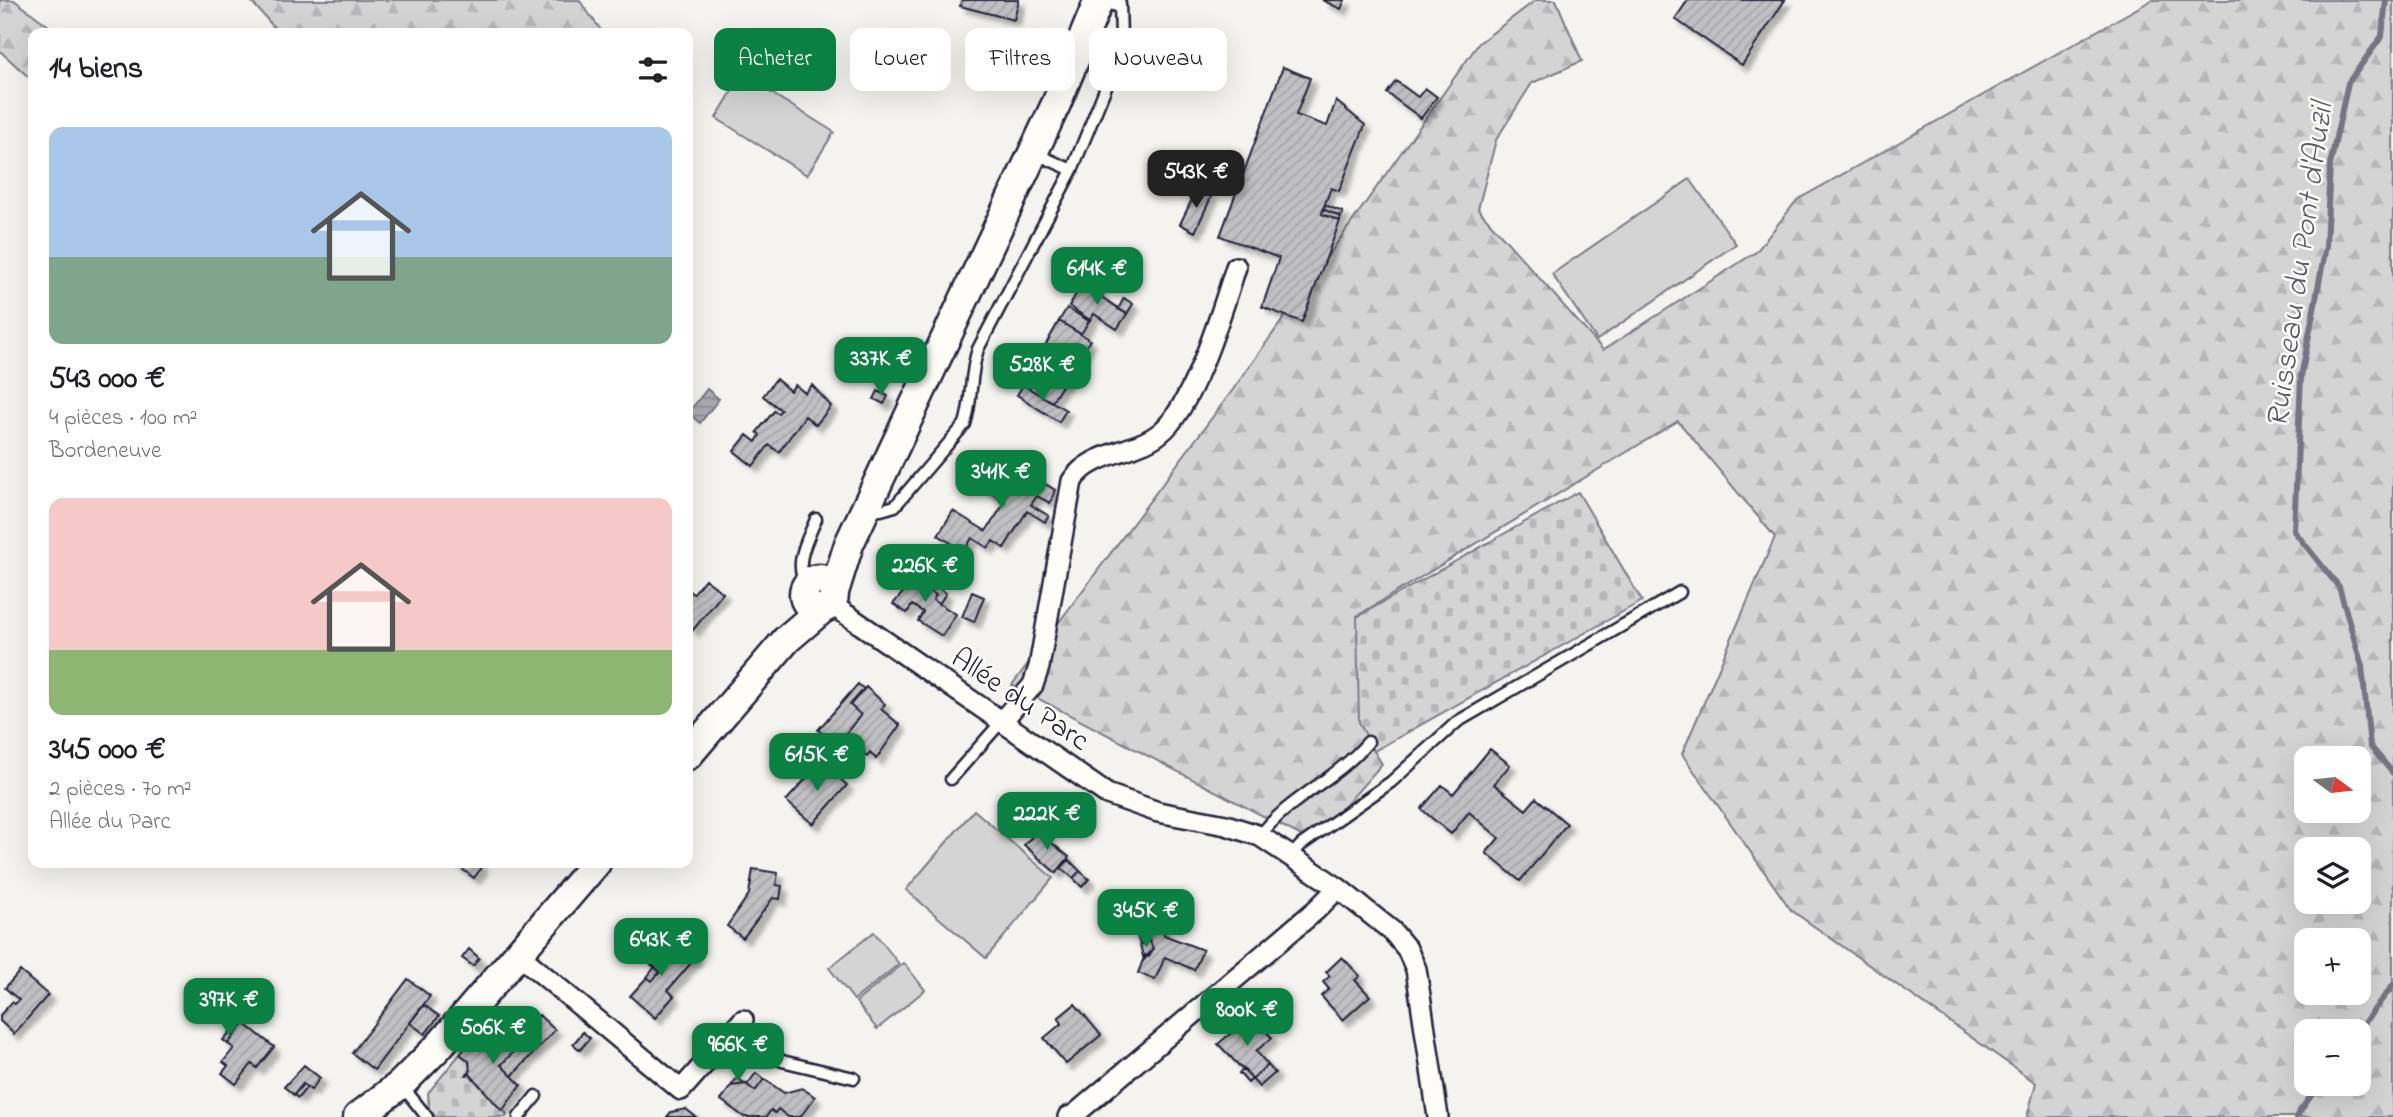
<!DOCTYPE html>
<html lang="fr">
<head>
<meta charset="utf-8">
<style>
  body { margin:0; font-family:"Indie Flower",sans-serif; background:#f6f6f6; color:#202124; height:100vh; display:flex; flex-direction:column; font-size:26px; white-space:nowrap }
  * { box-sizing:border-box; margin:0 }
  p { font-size:23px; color:#757577 }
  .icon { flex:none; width:38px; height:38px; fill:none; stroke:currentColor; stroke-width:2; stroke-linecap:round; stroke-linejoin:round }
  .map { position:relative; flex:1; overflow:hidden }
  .side { position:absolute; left:28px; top:28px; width:665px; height:840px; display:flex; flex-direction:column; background:#fff; border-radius:14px; box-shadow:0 7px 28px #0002 }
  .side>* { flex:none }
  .hud { position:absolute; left:714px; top:28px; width:665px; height:63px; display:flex; gap:14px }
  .needle { width:46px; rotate:105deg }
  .buttons { position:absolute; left:2294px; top:746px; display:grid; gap:14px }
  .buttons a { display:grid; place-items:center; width:77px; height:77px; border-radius:14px; background:#fff; box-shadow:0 7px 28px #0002; font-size:35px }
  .price { position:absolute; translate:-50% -60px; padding:0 16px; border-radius:14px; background:#0b8043; color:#fff; font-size:23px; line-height:46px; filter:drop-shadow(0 2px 4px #0008) }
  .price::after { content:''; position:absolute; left:50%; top:42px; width:21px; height:16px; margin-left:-10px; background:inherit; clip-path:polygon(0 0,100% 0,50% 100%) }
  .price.active { background:#222; color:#fff }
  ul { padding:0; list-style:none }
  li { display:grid; align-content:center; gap:14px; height:371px; padding:0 21px }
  li span { display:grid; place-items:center; height:217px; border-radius:14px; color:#555 }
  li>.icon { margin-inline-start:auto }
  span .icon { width:126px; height:126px; fill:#fffc; stroke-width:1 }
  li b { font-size:30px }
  h2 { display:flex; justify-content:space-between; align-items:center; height:84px; padding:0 21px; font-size:30px }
  .tag { padding:0 24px; border-radius:14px; background:#fff; box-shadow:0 7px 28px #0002; font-size:24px; line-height:63px }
  .tag.active { background:#0b8043; color:#fff }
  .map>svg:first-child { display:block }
  .forest { fill:url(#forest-firs); stroke:#7c7b88; stroke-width:2; fill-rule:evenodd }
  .cemetery { fill:url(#cemetery-stones); stroke:#7c7b88; stroke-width:2 }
  .pitch { fill:#d5d4d5; stroke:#7c7b88; stroke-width:2 }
  .water { fill:url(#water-rules); stroke:#757582; stroke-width:2 }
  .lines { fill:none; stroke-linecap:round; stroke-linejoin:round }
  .stream { stroke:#757582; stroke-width:6 }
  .building { fill:url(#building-hatch); stroke:#22223b; stroke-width:2; filter:url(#shadow) }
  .lane-casing { stroke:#22223b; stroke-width:15 }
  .street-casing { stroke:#22223b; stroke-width:24 }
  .secondary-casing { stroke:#22223b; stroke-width:33 }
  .lane { stroke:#fdfcf7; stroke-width:10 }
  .street { stroke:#fdfcf7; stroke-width:19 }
  .secondary { stroke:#fdfcf7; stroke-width:28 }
  .labels { text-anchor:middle; stroke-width:5; stroke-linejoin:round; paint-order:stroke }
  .street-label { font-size:30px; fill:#22223b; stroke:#fdfcf7 }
  .water-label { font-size:32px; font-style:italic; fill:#59596b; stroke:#fdfcf7 }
</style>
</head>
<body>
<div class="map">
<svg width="2393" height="1117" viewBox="0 0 2393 1117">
  <defs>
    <pattern id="forest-firs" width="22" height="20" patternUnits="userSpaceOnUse" patternTransform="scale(1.75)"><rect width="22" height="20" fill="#d5d4d5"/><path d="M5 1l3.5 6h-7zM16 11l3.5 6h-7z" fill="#b7b6b8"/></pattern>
    <pattern id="cemetery-stones" width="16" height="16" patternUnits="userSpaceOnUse" patternTransform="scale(1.75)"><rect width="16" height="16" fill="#d5d4d5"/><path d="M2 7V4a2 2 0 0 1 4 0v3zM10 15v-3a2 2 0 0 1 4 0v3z" fill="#b7b6b8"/></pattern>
    <pattern id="water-rules" width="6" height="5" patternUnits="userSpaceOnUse" patternTransform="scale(1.75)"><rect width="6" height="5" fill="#acacb2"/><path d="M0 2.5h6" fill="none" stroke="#8c8c92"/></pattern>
    <pattern id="building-hatch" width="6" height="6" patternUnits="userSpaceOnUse" patternTransform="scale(1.75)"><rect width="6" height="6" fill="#c0bfc2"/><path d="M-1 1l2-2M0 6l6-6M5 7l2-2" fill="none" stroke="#a5a4a8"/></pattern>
    <filter id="shadow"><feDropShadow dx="6" dy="6" stdDeviation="2" flood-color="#0004"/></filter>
  </defs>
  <rect width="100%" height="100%" fill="#f4f3ef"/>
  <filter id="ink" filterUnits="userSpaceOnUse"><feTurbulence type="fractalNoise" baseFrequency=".0143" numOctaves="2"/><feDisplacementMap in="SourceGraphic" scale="14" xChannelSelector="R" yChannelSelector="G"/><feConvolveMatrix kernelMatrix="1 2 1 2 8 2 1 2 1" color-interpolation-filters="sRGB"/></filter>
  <g filter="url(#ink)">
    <!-- forest -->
    <path class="forest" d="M 0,0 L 14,0 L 58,33 L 33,33 L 33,81 L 0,51 Z
      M 250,0 L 579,0 L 603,33 L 279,33 Z
      M 1536,0 L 1556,0 L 1582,61 L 1532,83 L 1496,140 L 1478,209 L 1603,350 L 1756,252 L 1797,200 L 2152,0 L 2393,0 L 2393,1117 L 2027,1117 L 2036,1083 L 1791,910 L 1682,754 L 1775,537 L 1678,421 L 1357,616 L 1374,751 L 1382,764 L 1313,842 L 1012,685 L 1232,391 L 1479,43 ZM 2306,758 L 2359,758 L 2359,810 L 2306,810 ZM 2306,849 L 2359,849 L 2359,901 L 2306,901 ZM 2306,940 L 2359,940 L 2359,992 L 2306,992 ZM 2306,1031 L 2359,1031 L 2359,1083 L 2306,1083 Z"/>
    <!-- cemetery -->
    <path class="cemetery" d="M 1578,492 L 1642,601 L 1374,751 L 1359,722 L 1357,617 Z
      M 460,1054 L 469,1061 L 470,1072 L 466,1075 L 470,1075 L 507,1114 L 506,1117 L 436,1117 L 429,1110 L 428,1093 Z"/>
    <!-- pitch -->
    <path class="pitch" d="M 742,75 L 834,132 L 807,175 L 716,118 Z
      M 1690,179 L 1736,244 L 1597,340 L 1552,274 Z
      M 974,810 L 1053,878 L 986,958 L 906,890 Z
      M 874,932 L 899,964 L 854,1000 L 829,968 Z
      M 904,963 L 925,990 L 877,1029 L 856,1002 Z"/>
    <!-- water -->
    <path class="water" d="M 707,389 L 719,399 L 700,423 L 688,413 Z"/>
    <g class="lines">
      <!-- stream -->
      <path class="stream" d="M 2386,0 L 2382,36 L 2348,83 L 2330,165 L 2326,246 L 2301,377 L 2294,531 L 2339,587 L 2362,666 L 2370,746 L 2393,773
        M 2358,1031 L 2393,985
        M 2296,1117 L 2320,1083"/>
    </g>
    <!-- building -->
    <path class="building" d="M 962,0 L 1019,0 L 1014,20 L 960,6 Z
      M 1322,0 L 1345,0 L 1341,9 Z
      M 1688,0 L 1785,0 L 1742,65 L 1675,19 Z
      M 1283,67 L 1310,78 L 1296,115 L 1327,126 L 1336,101 L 1365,125 L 1339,191 L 1331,188 L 1323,209 L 1322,214 L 1340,221 L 1302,322 L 1262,307 L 1279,258 L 1220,236 Z
      M 1396,81 L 1418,97 L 1425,88 L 1437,97 L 1421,118 L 1387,93 Z
      M 1197,189 L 1212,195 L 1195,232 L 1180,224 Z
      M 1325,205 L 1343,212 L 1341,217 L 1323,209 Z
      M 1323,209 L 1341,217 L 1340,221 L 1322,214 Z
      M 1082,284 L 1127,314 L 1117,329 L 1094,314 L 1090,320 L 1069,306 Z
      M 1124,298 L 1133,304 L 1127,314 L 1118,309 Z
      M 1067,308 L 1089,321 L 1081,334 L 1059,321 Z
      M 1059,321 L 1090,340 L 1052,402 L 1023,385 Z
      M 776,379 L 790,391 L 795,385 L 805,393 L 812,385 L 831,406 L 816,425 L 805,416 L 779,452 L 769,445 L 753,466 L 734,451 L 747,435 L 756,442 L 760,435 L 757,432 L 774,411 L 778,413 L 781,410 L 763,396 Z
      M 1023,385 L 1066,410 L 1059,422 L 1017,395 Z
      M 878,391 L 888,396 L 884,404 L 874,399 Z
      M 999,456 L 1008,461 L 989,492 L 980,487 Z
      M 1008,461 L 1055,490 L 1050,503 L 1037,496 L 1031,505 L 1049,516 L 1045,522 L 1027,511 L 1004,548 L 993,541 L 988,548 L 972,538 L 964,551 L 938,535 L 953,511 L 986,531 L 1005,502 L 989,492 Z
      M 920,570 L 926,574 L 928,581 L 924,587 L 936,595 L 933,600 L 956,614 L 942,636 L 918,621 L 923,612 L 912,605 L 907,613 L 893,604 L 913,581 L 909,579 L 914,572 Z
      M 705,579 L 723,593 L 693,630 L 688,626 L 688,590 L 693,594 Z
      M 928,581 L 946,593 L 939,604 L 933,600 L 936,595 L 924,587 Z
      M 972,592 L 984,597 L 974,622 L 962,617 Z
      M 858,684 L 864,689 L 850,705 L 861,715 L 836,745 L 818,730 Z
      M 866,687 L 885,704 L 881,709 L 900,725 L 876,759 L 870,752 L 867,756 L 853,744 L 845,753 L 836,745 L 861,715 L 850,705 Z
      M 1490,749 L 1510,765 L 1494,784 L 1526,810 L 1536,798 L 1567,824 L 1520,881 L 1486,853 L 1499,838 L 1469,812 L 1451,834 L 1421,809 L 1442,785 L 1453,794 Z
      M 821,762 L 847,785 L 813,824 L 786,801 Z
      M 1037,831 L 1069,857 L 1056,873 L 1024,845 Z
      M 1069,860 L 1080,871 L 1073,878 L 1061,868 Z
      M 454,863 L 481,863 L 481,868 L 474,878 Z
      M 753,869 L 778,873 L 776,885 L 782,886 L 780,899 L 773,898 L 743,938 L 727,926 L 749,894 Z
      M 1080,871 L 1089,879 L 1082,887 L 1073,878 Z
      M 1156,911 L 1164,935 L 1203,950 L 1194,970 L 1165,957 L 1155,980 L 1138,973 L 1145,955 L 1149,957 L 1153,949 L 1150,941 L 1140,945 L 1132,919 Z
      M 668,933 L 675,939 L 662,954 L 655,948 Z
      M 675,939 L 686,949 L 681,954 L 691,963 L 668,990 L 674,996 L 655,1018 L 630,996 L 647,977 L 652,981 L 660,972 L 645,959 L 655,948 L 662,954 Z
      M 1150,941 L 1153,949 L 1144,960 L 1140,945 Z
      M 469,949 L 479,958 L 473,966 L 462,958 Z
      M 686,949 L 696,957 L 691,963 L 681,954 Z
      M 1342,957 L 1360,976 L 1355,980 L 1370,996 L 1343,1020 L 1321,996 L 1329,989 L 1323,982 L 1330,976 L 1326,972 Z
      M 655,967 L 660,972 L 652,981 L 647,977 Z
      M 20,971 L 48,995 L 14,1034 L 0,1021 L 0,1015 L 12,1002 L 15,1004 L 19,1000 L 5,988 Z
      M 408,979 L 430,996 L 374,1070 L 352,1053 Z
      M 1075,1004 L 1101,1035 L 1066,1064 L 1044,1038 L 1062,1023 L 1058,1018 Z
      M 424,1005 L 439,1016 L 425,1034 L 410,1023 Z
      M 539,1015 L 555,1030 L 512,1076 L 501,1065 L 520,1045 L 516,1041 Z
      M 1257,1021 L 1272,1038 L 1256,1051 L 1268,1065 L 1252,1079 L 1218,1044 L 1237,1028 L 1242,1034 Z
      M 244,1023 L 274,1047 L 257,1068 L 252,1064 L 236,1084 L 222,1073 L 228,1066 L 223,1062 L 234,1048 L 228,1044 Z
      M 498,1025 L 520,1045 L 501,1065 L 521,1085 L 502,1111 L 470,1074 L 466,1075 L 470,1072 L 469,1061 L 460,1054 L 471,1041 L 477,1044 Z
      M 230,1032 L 234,1036 L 228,1044 L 223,1040 Z
      M 583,1032 L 590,1038 L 580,1050 L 573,1044 Z
      M 304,1065 L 320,1078 L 311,1090 L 303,1084 L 294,1095 L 284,1087 Z
      M 1268,1065 L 1275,1073 L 1259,1087 L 1252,1079 Z
      M 1244,1069 L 1252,1079 L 1248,1083 L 1239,1073 Z
      M 756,1073 L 764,1079 L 755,1091 L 747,1085 Z
      M 737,1078 L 746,1084 L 731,1086 Z
      M 764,1079 L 784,1093 L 802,1088 L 815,1097 L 800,1117 L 788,1117 L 778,1109 L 775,1113 L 771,1110 L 766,1117 L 744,1117 L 721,1100 L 731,1086 L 746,1084 L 755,1091 Z
      M 303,1084 L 307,1087 L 298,1098 L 294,1095 Z
      M 686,1109 L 696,1117 L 667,1117 L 671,1112 Z"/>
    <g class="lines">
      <!-- lane casing -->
      <g class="lane-casing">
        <path id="lane" d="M 1034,153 L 1072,170
          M 868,505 L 881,510 L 895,506 L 965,424 C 973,398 969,377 978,349 L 1072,170 L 1112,72 L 1121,37 L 1120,4 L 1115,1
          M 807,584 C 792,565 808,539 816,519
          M 951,779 L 1002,721
          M 1260,836 C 1289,797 1335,781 1368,742
          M 1291,856 L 1301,845 L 1391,782 L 1457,722 L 1680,592
          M 737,1026 L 782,1061 L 854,1078
          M 403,1087 L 427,1117
          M 519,1117 L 536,1096"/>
      </g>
      <!-- street casing -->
      <g class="street-casing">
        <path id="street" d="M 1114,0 L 1115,1
          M 831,604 L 1107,794 L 1158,812 L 1226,825 L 1260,836 L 1338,888 L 1392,931 L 1407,949 L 1416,969 L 1438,1117
          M 1002,721 L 1033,685 L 1039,667 L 1072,481 C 1091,451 1134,454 1160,433 C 1193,408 1223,308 1236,267
          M 518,954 L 681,1090 L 743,1020
          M 1068,1117 L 1074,1115 L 1316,910 L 1338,888"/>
      </g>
      <!-- secondary casing -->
      <g class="secondary-casing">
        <path id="secondary" d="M804 594a15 15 0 1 1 30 0a15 15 0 1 1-30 0Z
          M 834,592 L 849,544 L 1056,104 L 1099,0
          M 688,755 L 787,639 L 821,610
          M 358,1117 L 401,1084 L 439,1046 L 596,863"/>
      </g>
      <!-- lane -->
      <use href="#lane" class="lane"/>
      <!-- street -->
      <use href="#street" class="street"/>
      <!-- secondary -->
      <use href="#secondary" class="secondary"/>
    </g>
  </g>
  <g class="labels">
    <!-- street labels -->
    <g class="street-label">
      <text transform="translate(1021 698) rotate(34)" y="10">Allée du Parc</text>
    </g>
    <!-- water labels -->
    <g class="water-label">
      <text transform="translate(2298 265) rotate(-82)" y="11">Ruisseau du Pont d'Auzil</text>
    </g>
  </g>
</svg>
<div class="buttons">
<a><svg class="needle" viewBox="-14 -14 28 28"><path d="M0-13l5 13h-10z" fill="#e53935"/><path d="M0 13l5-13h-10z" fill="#757577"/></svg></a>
<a><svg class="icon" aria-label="layers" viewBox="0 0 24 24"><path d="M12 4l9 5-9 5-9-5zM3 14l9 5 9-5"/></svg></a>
<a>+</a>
<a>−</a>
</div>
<b class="price active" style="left:1196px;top:210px">543K €</b>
<b class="price" style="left:1097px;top:307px">614K €</b>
<b class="price" style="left:881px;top:397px">337K €</b>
<b class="price" style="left:1042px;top:403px">528K €</b>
<b class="price" style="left:1001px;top:510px">341K €</b>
<b class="price" style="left:925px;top:604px">226K €</b>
<b class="price" style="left:817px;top:793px">615K €</b>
<b class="price" style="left:1047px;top:852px">222K €</b>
<b class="price" style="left:1146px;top:949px">345K €</b>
<b class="price" style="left:661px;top:978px">643K €</b>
<b class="price" style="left:229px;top:1038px">397K €</b>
<b class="price" style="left:1247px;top:1048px">800K €</b>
<b class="price" style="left:493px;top:1066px">506K €</b>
<b class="price" style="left:738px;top:1083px">966K €</b>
<div class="hud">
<a class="tag active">Acheter</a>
<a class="tag">Louer</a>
<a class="tag">Filtres</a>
<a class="tag">Nouveau</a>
</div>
<section class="side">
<h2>14 biens<svg class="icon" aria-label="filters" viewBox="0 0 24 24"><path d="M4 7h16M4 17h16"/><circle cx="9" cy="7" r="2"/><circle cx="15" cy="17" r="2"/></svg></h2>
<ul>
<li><span style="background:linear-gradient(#a9c7e8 60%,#7fa58c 0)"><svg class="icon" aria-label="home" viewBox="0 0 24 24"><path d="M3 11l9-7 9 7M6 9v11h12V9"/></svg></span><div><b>543 000 €</b><p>4 pièces · 100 m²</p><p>Bordeneuve</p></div></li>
<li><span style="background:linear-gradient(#f6c9c9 70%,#8fb573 0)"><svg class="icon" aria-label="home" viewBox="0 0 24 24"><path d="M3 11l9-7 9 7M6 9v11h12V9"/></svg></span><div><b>345 000 €</b><p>2 pièces · 70 m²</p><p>Allée du Parc</p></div></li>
</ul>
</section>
</div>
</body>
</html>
